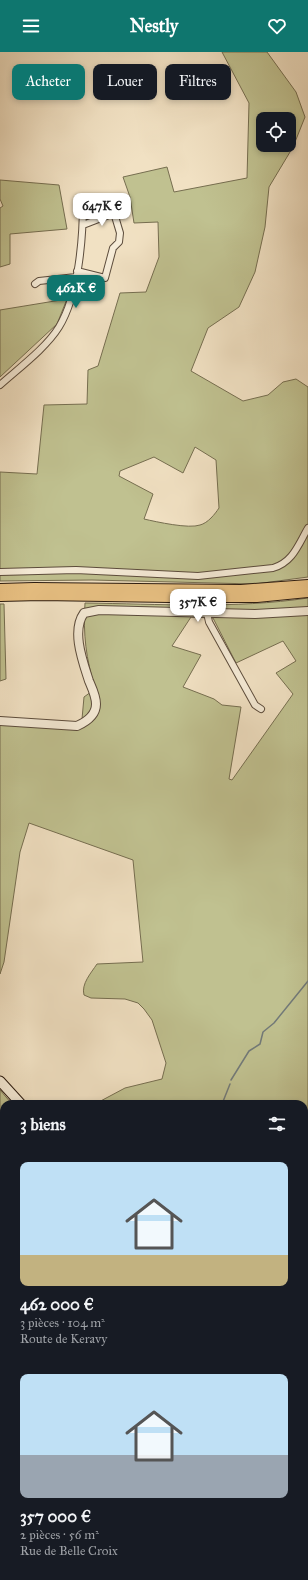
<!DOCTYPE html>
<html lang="fr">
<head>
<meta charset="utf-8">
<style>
  body { margin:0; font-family:"IM FELL Great Primer",serif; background:#20242c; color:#f1f3f6; height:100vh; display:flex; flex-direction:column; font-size:15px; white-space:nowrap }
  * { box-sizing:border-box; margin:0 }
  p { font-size:13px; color:#9ea1a6 }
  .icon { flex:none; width:22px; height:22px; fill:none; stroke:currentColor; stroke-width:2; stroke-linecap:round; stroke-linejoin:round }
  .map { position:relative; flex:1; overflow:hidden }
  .details { position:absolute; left:0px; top:1048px; width:308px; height:480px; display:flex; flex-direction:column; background:#171b24; border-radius:12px 12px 0 0; box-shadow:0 2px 6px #0003 }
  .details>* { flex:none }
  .hud { position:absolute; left:12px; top:12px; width:284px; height:36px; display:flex; gap:8px }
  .fabs { position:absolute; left:256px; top:60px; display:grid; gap:8px }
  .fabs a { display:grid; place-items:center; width:40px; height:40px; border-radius:8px; background:#171b24; box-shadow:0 2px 6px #0003; font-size:20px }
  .price { position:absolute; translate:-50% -34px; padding:0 9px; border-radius:8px; background:#fff; color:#222; font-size:13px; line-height:26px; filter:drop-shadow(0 1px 2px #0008) }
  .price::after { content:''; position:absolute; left:50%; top:24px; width:12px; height:9px; margin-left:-6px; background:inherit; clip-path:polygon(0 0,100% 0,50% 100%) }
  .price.on { background:#0f766e; color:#fff }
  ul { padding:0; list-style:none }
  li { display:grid; align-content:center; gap:8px; height:212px; padding:0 20px }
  li span { display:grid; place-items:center; height:124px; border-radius:8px; color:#555 }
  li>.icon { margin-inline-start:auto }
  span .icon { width:72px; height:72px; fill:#fffc; stroke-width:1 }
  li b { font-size:17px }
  h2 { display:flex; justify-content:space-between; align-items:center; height:48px; padding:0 20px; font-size:17px }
  .tag { padding:0 14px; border-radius:8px; background:#171b24; box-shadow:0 2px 6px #0003; font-size:14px; line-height:36px }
  .tag.on { background:#0f766e; color:#fff }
  header { display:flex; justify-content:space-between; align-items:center; height:52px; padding:0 20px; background:#0f766e; color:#fff; font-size:18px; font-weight:700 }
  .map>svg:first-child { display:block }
  .green { fill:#c0c190; stroke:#766e50; fill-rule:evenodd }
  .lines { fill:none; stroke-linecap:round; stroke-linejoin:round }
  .stream { stroke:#727a79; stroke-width:1.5 }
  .minor-casing { stroke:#5c4c3c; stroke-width:8 }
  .tertiary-casing { stroke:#5c4c3c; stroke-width:10 }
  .secondary-casing { stroke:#2b1b0f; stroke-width:11 }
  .trunk-casing { stroke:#2b1b0f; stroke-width:12 }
  .minor { stroke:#f6ecd8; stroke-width:6 }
  .tertiary { stroke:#f6ecd8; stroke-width:8 }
  .secondary { stroke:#f6ecd8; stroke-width:9 }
  .trunk { stroke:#e8c082; stroke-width:10 }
</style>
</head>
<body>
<header><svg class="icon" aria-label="menu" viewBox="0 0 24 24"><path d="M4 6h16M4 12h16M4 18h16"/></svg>Nestly<svg class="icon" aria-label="heart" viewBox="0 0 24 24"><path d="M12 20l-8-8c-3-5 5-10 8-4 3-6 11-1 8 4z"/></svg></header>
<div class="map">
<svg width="308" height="1528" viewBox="0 0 308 1528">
  <rect width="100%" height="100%" fill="#f1e1c3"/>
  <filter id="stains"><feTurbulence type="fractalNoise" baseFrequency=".005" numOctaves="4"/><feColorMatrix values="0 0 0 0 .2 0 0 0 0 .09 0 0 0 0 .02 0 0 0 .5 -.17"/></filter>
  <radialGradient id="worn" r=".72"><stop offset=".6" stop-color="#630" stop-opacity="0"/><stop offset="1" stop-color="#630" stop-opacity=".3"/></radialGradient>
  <!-- green -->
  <path class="green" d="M 222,0 L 267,0 L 296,40 L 305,65 L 293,95 L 269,135 L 265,175 L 255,220 L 239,255 L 208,276 L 191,319 L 243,349 L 268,343 L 283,330 L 296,327 L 308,335 L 308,525 L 255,532 L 92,528 L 0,529 L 0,420 L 37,422 L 44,353 L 87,352 L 88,318 L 98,314 L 120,241 L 146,240 L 159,205 L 158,170 L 134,171 L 130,145 L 123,125 L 167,115 L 174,140 L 247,126 L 249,51 ZM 263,67 L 289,67 L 289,93 L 263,93 ZM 195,395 L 216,408 L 219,456 C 215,462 208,471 200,473 C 189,477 157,470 144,467 L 153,442 L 119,424 L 120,419 L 154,405 L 183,421 Z
    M 0,128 L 59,133 L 67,177 L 10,182 L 10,212 L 0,215 L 0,156 L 3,154 L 0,147 Z
    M 67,247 L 57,272 L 0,325 L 0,258 Z
    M 308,546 L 308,1375 L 304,1375 L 304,1052 L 95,1052 L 125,1036 L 162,1027 L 166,1011 L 152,968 L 144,957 L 138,951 L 125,947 L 91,946 L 84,943 C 81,932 91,921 97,912 L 143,910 L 133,808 L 29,771 L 20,800 L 4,910 L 0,922 L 0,667 L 74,671 L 82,667 L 84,645 L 95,637 C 86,605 83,584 85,551 C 159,552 235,557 308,546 ZM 191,565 L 213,566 L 236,611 L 283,589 L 296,609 L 276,621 L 293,642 L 232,728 L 229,727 L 241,655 L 222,653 L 214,647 L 183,635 L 201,603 L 172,594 Z
    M 0,552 L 4,552 L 6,627 L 0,629 Z
    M 0,1038 L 12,1052 L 4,1052 L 4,1123 L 0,1126 Z
    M 0,1237 L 4,1239 L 4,1312 L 0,1314 Z
    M 0,1402 L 4,1404 L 4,1524 L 10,1524 L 6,1528 L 0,1528 Z
    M 106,1524 L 231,1524 L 230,1528 L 105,1528 Z"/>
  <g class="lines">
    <!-- stream -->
    <path class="stream" d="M 231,1028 L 249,999 L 260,992 L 263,980 L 274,971 L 308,929
      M 222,1052 L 230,1032
      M 0,1356 L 4,1355"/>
    <!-- minor casing -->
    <g class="minor-casing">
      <path id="minor" d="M 77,219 L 105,226 L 113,196 L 119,190 L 120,181 L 114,161 L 83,173
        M 35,232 L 39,229 L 76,225
        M 0,333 C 19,316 46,296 59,275 C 79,242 83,186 83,149
        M 0,520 L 76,518 L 198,524 L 273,516 C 293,510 298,493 308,476
        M 207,561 L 209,570 L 255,653 L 261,657
        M 0,1408 L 4,1410
        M 304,1421 L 308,1421
        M 304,1479 L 308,1480
        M 282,1524 L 281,1526 L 288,1528
        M 234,1528 L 235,1524"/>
    </g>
    <!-- tertiary casing -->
    <g class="tertiary-casing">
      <path id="tertiary" d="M 0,669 L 77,674 C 86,670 96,664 96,652 C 96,644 92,636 89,629 C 83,610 71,579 84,561 L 99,558 L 255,562 L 308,559
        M 304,1377 L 308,1377
        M 100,1528 L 101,1524"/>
    </g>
    <!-- secondary casing -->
    <g class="secondary-casing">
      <path id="secondary" d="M 0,1029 L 21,1052
        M 0,1512 L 4,1509"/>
    </g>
    <!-- trunk casing -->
    <g class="trunk-casing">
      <path id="trunk" d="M 0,537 L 34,536 L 241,538 L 308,533
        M 0,544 L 41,543 L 170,545
        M 210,545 L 257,545 L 308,540"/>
    </g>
    <!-- minor -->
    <use href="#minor" class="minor"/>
    <!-- tertiary -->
    <use href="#tertiary" class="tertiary"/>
    <!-- secondary -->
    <use href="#secondary" class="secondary"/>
    <!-- trunk -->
    <use href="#trunk" class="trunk"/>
  </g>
  <rect width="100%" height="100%" filter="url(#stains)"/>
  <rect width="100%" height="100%" fill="url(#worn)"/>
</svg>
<div class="fabs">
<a><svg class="icon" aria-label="locate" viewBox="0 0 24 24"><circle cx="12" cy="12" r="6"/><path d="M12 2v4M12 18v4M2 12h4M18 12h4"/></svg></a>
</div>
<b class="price" style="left:102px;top:175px">647K €</b>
<b class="price on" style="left:76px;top:257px">462K €</b>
<b class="price" style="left:198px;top:571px">357K €</b>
<div class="hud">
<a class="tag on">Acheter</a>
<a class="tag">Louer</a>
<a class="tag">Filtres</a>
</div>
<section class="details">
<h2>3 biens<svg class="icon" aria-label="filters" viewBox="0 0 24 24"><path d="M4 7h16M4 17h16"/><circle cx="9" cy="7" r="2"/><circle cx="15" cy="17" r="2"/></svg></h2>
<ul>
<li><span style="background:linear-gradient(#bfe0f5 75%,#c2b280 0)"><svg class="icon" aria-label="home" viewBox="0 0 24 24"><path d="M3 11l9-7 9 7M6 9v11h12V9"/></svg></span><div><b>462 000 €</b><p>3 pièces · 104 m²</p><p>Route de Keravy</p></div></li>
<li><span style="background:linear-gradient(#bfe0f5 65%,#9aa5b1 0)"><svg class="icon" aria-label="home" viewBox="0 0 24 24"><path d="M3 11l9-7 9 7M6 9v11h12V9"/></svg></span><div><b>357 000 €</b><p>2 pièces · 56 m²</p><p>Rue de Belle Croix</p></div></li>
</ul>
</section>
</div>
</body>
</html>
